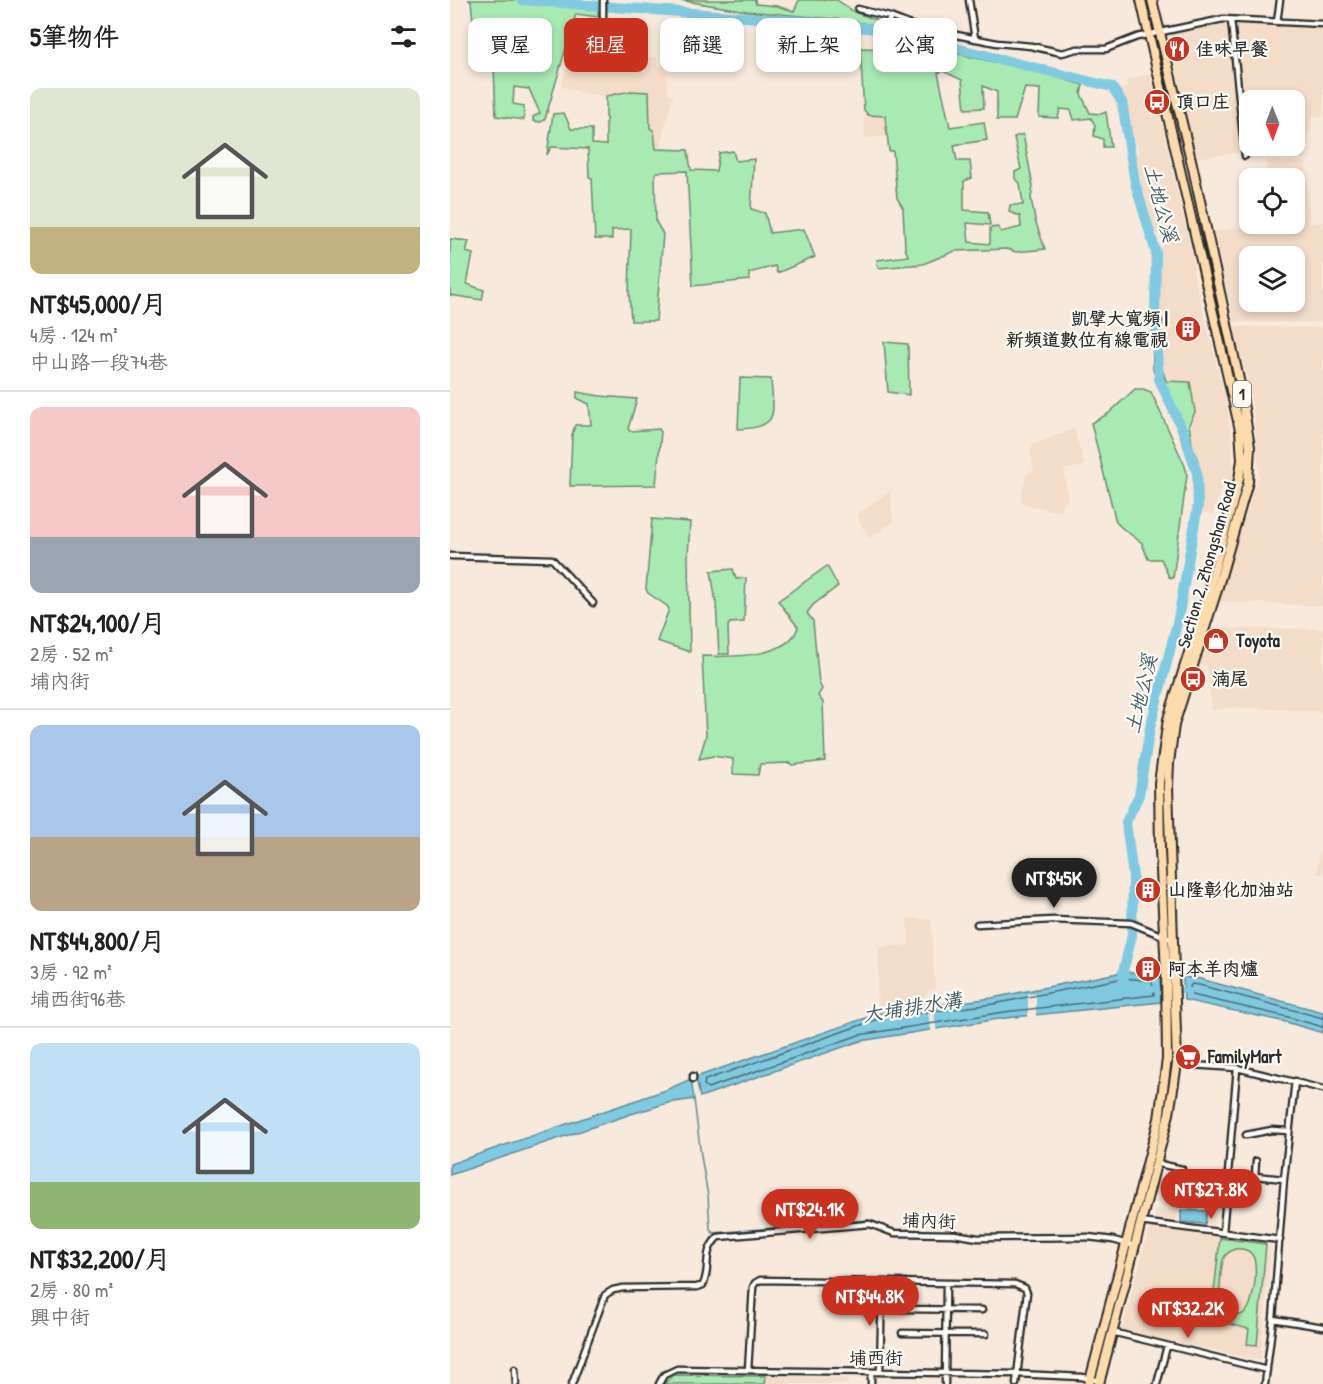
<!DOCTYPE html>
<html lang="zh-TW">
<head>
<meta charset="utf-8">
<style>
  body { margin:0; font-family:"Patrick Hand","LXGW WenKai TC",sans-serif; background:#f2f2f2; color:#202124; height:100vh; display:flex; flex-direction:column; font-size:22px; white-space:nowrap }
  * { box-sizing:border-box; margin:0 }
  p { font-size:20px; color:#757577 }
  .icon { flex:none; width:33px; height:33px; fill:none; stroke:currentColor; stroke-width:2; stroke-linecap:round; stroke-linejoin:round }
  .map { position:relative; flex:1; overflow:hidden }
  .details { display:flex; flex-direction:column; background:#fff; width:450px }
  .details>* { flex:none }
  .banner { position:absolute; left:18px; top:18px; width:570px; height:54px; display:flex; gap:12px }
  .needle { width:39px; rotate:179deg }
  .controls { position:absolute; left:789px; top:90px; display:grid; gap:12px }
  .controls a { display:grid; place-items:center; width:66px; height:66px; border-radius:12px; background:#fff; box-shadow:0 3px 9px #0003; font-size:30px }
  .price { position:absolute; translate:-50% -51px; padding:0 14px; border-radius:21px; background:#c8321e; color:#fff; font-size:20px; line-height:39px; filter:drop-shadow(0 2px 3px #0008) }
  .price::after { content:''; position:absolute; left:50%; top:36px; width:18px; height:14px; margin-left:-9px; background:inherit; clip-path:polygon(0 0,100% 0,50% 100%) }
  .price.on { background:#222; color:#fff }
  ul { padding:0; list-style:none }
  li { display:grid; align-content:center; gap:12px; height:318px; padding:0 30px }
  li+li { border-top:2px solid #e0e0e0 }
  li span { display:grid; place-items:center; height:186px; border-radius:12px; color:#555 }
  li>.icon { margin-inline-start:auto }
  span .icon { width:108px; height:108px; fill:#fffc; stroke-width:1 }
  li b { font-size:26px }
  h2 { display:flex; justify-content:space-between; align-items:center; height:72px; padding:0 30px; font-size:26px }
  .pill { padding:0 21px; border-radius:12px; background:#fff; box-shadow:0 3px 9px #0003; font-size:21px; line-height:54px }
  .pill.on { background:#c8321e; color:#fff }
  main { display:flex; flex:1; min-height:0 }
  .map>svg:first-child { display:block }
  .built { fill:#f3dcc8; fill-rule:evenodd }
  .green { fill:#a9e9b2; stroke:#6a8a6e; stroke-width:1.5; fill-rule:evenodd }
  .water { fill:#80cae1; stroke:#5e8a98; stroke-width:1.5 }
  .pier { fill:#f7e9db }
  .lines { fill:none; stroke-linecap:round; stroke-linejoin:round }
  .shore { stroke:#4d6b74; stroke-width:1.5 }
  .stream { stroke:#5e8a98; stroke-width:1.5 }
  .canal { stroke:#80cae1; stroke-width:6 }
  .river { stroke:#80cae1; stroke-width:10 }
  .minor-casing { stroke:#2b2b2b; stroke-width:9 }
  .primary-casing { stroke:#2b2b2b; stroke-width:12 }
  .minor { stroke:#fdfcf7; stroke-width:4.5 }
  .primary { stroke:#fedbac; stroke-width:8 }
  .labels { text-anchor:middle; stroke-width:4.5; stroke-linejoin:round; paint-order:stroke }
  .shield { fill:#fdfcf7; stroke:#6a6a68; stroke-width:1.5 }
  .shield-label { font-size:16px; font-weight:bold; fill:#2b2b2b }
  .poi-label { font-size:18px; font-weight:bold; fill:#2b2b2b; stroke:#fdfcf7; text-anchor:start }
  .street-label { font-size:18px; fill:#2b2b2b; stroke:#fdfcf7 }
  .water-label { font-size:20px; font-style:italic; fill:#445b62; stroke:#fdfcf7 }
</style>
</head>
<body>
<main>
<section class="details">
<h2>5筆物件<svg class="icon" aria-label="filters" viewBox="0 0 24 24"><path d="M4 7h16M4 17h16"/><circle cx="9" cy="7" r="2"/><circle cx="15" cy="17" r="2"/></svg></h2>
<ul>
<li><span style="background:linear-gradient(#dfe7d0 75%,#c2b280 0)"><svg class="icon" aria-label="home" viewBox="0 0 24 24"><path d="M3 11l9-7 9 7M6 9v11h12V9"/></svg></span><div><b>NT$45,000/月</b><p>4房 · 124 m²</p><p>中山路一段74巷</p></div></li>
<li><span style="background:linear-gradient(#f6c9c9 70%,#9aa5b1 0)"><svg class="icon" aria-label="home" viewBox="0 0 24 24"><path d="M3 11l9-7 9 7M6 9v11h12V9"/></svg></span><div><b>NT$24,100/月</b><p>2房 · 52 m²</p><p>埔內街</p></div></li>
<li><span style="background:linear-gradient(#a9c7e8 60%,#b9a48a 0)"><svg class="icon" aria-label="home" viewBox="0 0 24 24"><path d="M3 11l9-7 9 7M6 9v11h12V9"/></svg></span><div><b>NT$44,800/月</b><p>3房 · 92 m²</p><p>埔西街96巷</p></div></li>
<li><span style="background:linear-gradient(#bfe0f5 75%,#8fb573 0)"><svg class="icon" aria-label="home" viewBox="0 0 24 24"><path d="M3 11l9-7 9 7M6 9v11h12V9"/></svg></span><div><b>NT$32,200/月</b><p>2房 · 80 m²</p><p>興中街</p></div></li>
</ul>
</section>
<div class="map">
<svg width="873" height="1384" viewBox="0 0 873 1384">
  <rect width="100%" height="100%" fill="#f7e9db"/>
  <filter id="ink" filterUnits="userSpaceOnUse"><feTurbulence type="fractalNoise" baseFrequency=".0167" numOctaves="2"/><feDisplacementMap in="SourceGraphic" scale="12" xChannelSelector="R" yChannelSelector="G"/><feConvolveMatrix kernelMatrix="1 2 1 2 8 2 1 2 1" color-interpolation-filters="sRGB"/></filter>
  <g filter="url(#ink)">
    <!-- built -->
    <path class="built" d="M 138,15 L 154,18 L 156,56 L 206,57 L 209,66 L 216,67 L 218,92 L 223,97 L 212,136 L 212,149 L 205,149 L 204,131 L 200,128 L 181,91 L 156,96 L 136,94 L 111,86 L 126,33 L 135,34 Z
      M 802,20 L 873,25 L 873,117 L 862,116 L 855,159 L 816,154 L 809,150 L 745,158 L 718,29 L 770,22 ZM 800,100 L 844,100 L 844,146 L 800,146 Z
      M 700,74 L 744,264 L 743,272 L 774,394 L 780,428 L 783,451 L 782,482 L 772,483 L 763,514 L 742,511 L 744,475 L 748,460 L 743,449 L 739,425 L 745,412 L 740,382 L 716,382 L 712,371 L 708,335 L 713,321 L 704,309 L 699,249 L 713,247 L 711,234 L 706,235 L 695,209 L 689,177 L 684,177 L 680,159 L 689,153 L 685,139 L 674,140 L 670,125 L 680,120 L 678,112 L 668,114 L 662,92 L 677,87 L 676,80 Z
      M 418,115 L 435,116 L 437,136 L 415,138 L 414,119 Z
      M 816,160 L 856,163 L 859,224 L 873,222 L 873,322 L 784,322 L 764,232 L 794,227 L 792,208 L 799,208 L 800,224 L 844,224 L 844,178 L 817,178 ZM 800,256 L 844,256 L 844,302 L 800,302 Z
      M 784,326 L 873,328 L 873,606 L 771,601 L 770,596 L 809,474 L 805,421 L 798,383 Z
      M 624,429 L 634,466 L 614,469 L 618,500 L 612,502 L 611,510 L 607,511 L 578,505 L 570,500 L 577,473 L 584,471 L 581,454 L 583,445 Z
      M 440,491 L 443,522 L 419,538 L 406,515 Z
      M 757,628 L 873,629 L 873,712 L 786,707 L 762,710 L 757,666 L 745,665 Z
      M 872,832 L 873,832 L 873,875 L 867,873 Z
      M 457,918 L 481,920 L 485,990 L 480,990 L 473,997 L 471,1002 L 429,1008 L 427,986 L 429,979 L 429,947 L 459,945 Z
      M 706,1209 L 727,1210 L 727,1220 L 705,1218 Z
      M 700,1227 L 821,1247 L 810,1360 L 672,1330 Z
      M 316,1376 L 398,1378 L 397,1384 L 315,1384 Z"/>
    <!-- green -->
    <path class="green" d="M 18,0 L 89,0 L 148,8 L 148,17 L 126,14 L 95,119 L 91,122 L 83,121 L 83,117 L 90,113 L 79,89 L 64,87 L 63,104 L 74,106 L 74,120 L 46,116 L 44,68 L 21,66 L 24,32 L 21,1 Z
      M 229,0 L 305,0 L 306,4 L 327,6 L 344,11 L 349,0 L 387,0 L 404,12 L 429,21 L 430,26 L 394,20 L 297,11 Z
      M 441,39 L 589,72 L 633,85 L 631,94 L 640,113 L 651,114 L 656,112 L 661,147 L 653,147 L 653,139 L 644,136 L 645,125 L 641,118 L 624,120 L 621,110 L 610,109 L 608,118 L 589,117 L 590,89 L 575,88 L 565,120 L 547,120 L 547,92 L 533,86 L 534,108 L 515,109 L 512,80 L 493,71 L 488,73 L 500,127 L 534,122 L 537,140 L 504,145 L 507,161 L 520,161 L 522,178 L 514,181 L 514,210 L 538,212 L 540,225 L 517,223 L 519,242 L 540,244 L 540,228 L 548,227 L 551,232 L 571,227 L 570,216 L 559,212 L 560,205 L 573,205 L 570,183 L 565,179 L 565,172 L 571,169 L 564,137 L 573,134 L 583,186 L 581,198 L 585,220 L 595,249 L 566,252 L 557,249 L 505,251 L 473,264 L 428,268 L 427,260 L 458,256 L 455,248 L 453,208 L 447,198 L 443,151 L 439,151 L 435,116 L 418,115 L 414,110 L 410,48 L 439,49 Z
      M 181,91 L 199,92 L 200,128 L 204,131 L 206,149 L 238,150 L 241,170 L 266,171 L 269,153 L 283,151 L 286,161 L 304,159 L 301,209 L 315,213 L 320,233 L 354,229 L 365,257 L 327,273 L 325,266 L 299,273 L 299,280 L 243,286 L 237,171 L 207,172 L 205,174 L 206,222 L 213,234 L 206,321 L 181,321 L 179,293 L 181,229 L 162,230 L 162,239 L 145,239 L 142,178 L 139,177 L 138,149 L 101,147 L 97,155 L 103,114 L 114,113 L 121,129 L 142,129 L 142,144 L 156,145 L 156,96 Z
      M 0,239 L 19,241 L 16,252 L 23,254 L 17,284 L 34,290 L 32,300 L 0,295 Z
      M 704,309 L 713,321 C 706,340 709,362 716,381 L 740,382 L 745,412 L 739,425 L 743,449 L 748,460 L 744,475 L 727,426 L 703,370 L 702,325 Z
      M 434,342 L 458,344 L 459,395 L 438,392 Z
      M 290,378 L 321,379 C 323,413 331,428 288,429 Z
      M 685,389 L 693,389 L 701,392 L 735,466 L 737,475 L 723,578 L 719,577 L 711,559 L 698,559 L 692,543 L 672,528 L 666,522 L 641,423 L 658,414 Z
      M 127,392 L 150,396 L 187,399 L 178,429 L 180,431 L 209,429 L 211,432 L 206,485 L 120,486 L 122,435 L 125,425 L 141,425 L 139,404 L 127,398 Z
      M 202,519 L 240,522 L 238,557 L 240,652 L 207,641 L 219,609 L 217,606 L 198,593 L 196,589 Z
      M 377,566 L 388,586 L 363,605 L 357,613 L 363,621 L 369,683 L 372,689 L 368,696 L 373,702 L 375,761 L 342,765 L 340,763 L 310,764 L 308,775 L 283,774 L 283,759 L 263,756 L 249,759 L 256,736 L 252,656 C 277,657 339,659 348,627 L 328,601 Z
      M 283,569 L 286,579 L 296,578 L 294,622 L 280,623 L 278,626 L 279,654 L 269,654 L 266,603 L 261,571 Z
      M 770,1238 L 816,1244 L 807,1345 L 797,1344 L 799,1329 L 761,1319 ZM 785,1249 C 808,1247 806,1265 805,1281 C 803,1295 800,1326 778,1311 C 774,1309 771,1304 770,1300 C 769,1292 771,1264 774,1258 C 776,1253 780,1251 785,1249 Z
      M 224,1375 L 316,1376 L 315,1384 L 214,1384 Z"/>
    <!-- water -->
    <path class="water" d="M 673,972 L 710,975 L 711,1002 L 555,1018 L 410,1041 L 250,1097 L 246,1077 L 430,1013 L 542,998 Z
      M 733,977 L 750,979 L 873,1012 L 873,1033 L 836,1022 L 734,1000 Z
      M 241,1079 L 244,1099 L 218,1103 L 181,1114 L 0,1175 L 0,1164 L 216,1090 Z
      M 731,1210 L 757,1211 L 755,1224 L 731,1222 Z"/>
    <!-- pier -->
    <path class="pier" d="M 578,994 L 586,994 L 586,1018 L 578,1019 Z
      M 483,1007 L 487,1033 L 482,1034 L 477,1008 Z"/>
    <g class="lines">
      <!-- shore -->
      <path class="shore" d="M 674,978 L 702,981 L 704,995 L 554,1012 L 409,1035 L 258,1088 L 254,1085 L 255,1080 L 431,1018 L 543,1004 Z
        M 873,1018 L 749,985 L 742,984 L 740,986 L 742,995 L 838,1017 L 873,1027"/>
      <!-- stream -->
      <path class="stream" d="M 244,1099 L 251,1156 L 258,1196 L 260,1229 L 263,1233 L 419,1220"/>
      <!-- canal -->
      <path class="canal" d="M 702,989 L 740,991"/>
      <!-- river -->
      <path class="river" d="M 72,0 L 362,22 L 434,30 L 662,87 L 672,102 L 685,183 L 706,253 L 705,321 L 709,379 L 735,436 L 747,473 L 748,505 L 728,619 L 700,728 L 689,795 L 676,822 L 683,877 L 682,935 L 673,972 L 674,984"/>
      <!-- minor casing -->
      <g class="minor-casing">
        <path id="minor" d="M 153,0 L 153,17
          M 519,0 L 525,39
          M 408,9 L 440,17 L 466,27 L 547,43 L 581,46 L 612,53 L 627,49 L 656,49 L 687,37 L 773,19 L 873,24
          M 781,20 L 795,156
          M 827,22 L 830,0
          M 433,42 L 440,17
          M 0,556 L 102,559 L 143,603
          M 527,924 L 603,920 L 681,923 L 723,940
          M 727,1064 L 787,1068 L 873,1089
          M 243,1076 L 243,1079
          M 796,1135 L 822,1130 L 839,1131
          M 806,1161 L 805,1176 L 834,1179
          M 705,1163 L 732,1169 L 727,1195 L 754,1196
          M 690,1222 L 830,1240
          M 773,1232 L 787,1068
          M 451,1309 L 532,1310
          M 823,1319 L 873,1327
          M 662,1332 L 817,1370
          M 452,1333 L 536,1334
          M 65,1369 L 66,1384
          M 298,1370 L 303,1287 L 305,1283 L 310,1280 L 565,1284 L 575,1288 L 577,1293 L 566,1384
          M 430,1371 L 432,1283
          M 122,1384 L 155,1295 L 163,1290 L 173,1288 L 247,1287 L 253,1285 C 262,1265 251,1254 268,1237 L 420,1224 L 444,1233 L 504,1234 L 528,1238 L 638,1237 L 663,1240 L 685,1246
          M 209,1384 L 214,1375 L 227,1369 L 567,1374 L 632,1377 L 650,1381
          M 421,1384 L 421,1372
          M 495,1384 L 496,1284
          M 707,1384 L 717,1346
          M 815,1384 L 823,1319 L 834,1179 L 845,1081"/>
      </g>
      <!-- primary casing -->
      <g class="primary-casing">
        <path id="primary" d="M 639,1384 L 709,1119 L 717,1059 L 716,973 L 710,850 L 709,783 L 718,719 L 759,589 L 789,479 L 792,460 L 790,430 L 691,0
          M 649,1384 L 719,1114 L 727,1064 L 718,786 L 719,763 L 724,725 L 767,590 L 798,482 L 800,447 L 790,384 L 742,164 L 702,0"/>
      </g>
      <!-- minor -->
      <use href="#minor" class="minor"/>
      <!-- primary -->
      <use href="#primary" class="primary"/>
    </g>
  </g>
  <!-- icons -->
  <defs>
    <g id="restaurant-disc" transform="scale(1.35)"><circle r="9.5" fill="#c8321e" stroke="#fdfcf7"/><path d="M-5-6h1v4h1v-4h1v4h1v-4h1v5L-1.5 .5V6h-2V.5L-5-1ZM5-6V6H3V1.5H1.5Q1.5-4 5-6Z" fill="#fff"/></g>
    <g id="bus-disc" transform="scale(1.35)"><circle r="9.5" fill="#c8321e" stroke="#fdfcf7"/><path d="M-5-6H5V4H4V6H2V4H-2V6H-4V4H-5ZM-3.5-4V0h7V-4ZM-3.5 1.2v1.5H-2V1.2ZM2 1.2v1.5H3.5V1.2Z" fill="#fff"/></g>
    <g id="building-disc" transform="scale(1.35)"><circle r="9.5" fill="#c8321e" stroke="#fdfcf7"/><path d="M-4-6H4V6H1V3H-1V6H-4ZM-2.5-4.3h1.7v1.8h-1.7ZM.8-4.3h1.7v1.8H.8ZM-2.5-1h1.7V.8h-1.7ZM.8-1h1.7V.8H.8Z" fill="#fff"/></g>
    <g id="shop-disc" transform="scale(1.35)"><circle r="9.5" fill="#c8321e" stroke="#fdfcf7"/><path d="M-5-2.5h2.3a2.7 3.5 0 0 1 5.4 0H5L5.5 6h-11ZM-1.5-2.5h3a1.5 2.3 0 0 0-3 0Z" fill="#fff"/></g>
    <g id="supermarket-disc" transform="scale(1.35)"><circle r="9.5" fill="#c8321e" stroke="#fdfcf7"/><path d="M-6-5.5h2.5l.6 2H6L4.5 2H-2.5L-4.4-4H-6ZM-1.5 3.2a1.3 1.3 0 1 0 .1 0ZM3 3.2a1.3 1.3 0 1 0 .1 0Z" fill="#fff"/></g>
  </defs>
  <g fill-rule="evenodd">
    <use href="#restaurant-disc" x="727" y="49"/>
    <use href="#bus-disc" x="707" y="102"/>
    <use href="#building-disc" x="738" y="329"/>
    <use href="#shop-disc" x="766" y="641"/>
    <use href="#bus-disc" x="743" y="679"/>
    <use href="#building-disc" x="698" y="890"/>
    <use href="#building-disc" x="698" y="969"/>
    <use href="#supermarket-disc" x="738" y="1057"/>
  </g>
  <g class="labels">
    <!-- shield labels -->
    <rect class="shield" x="783" y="381" width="18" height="26" rx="4.5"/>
    <g class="shield-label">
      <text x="792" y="400">1</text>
    </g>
    <!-- poi labels -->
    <g class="poi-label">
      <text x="746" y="55">佳味早餐</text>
      <text x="726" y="108">頂口庄</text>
      <text x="718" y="325" text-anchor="end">凱擘大寬頻 |<tspan x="718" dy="21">新頻道數位有線電視</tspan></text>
      <text x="786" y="647">Toyota</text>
      <text x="762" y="685">湳尾</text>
      <text x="718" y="896">山隆彰化加油站</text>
      <text x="718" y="975">阿本羊肉爐</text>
      <text x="758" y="1063">FamilyMart</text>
    </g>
    <!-- street labels -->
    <g class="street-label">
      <text transform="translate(757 565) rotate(-74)" y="6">Section 2, Zhongshan Road</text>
      <text transform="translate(479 1221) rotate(2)" y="6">埔內街</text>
      <text x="426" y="1364">埔西街</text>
    </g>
    <!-- water labels -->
    <g class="water-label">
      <text transform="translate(711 203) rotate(75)" y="7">土地公溪</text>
      <text transform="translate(691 694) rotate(-77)" y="7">土地公溪</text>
      <text transform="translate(462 1007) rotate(-9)" y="7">大埔排水溝</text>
    </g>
  </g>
</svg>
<div class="controls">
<a><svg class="needle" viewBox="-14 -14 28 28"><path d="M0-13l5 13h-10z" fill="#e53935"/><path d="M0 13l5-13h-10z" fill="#757577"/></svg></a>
<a><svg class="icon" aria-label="locate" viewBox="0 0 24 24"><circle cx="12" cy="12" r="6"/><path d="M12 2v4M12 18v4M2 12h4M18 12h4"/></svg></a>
<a><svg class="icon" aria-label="layers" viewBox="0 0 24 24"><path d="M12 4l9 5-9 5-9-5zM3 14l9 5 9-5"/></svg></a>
</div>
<b class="price on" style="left:604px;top:909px">NT$45K</b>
<b class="price" style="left:761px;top:1220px">NT$27.8K</b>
<b class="price" style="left:360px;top:1240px">NT$24.1K</b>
<b class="price" style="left:420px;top:1327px">NT$44.8K</b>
<b class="price" style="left:738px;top:1339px">NT$32.2K</b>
<div class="banner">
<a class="pill">買屋</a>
<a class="pill on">租屋</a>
<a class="pill">篩選</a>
<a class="pill">新上架</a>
<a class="pill">公寓</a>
</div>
</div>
</main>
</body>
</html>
